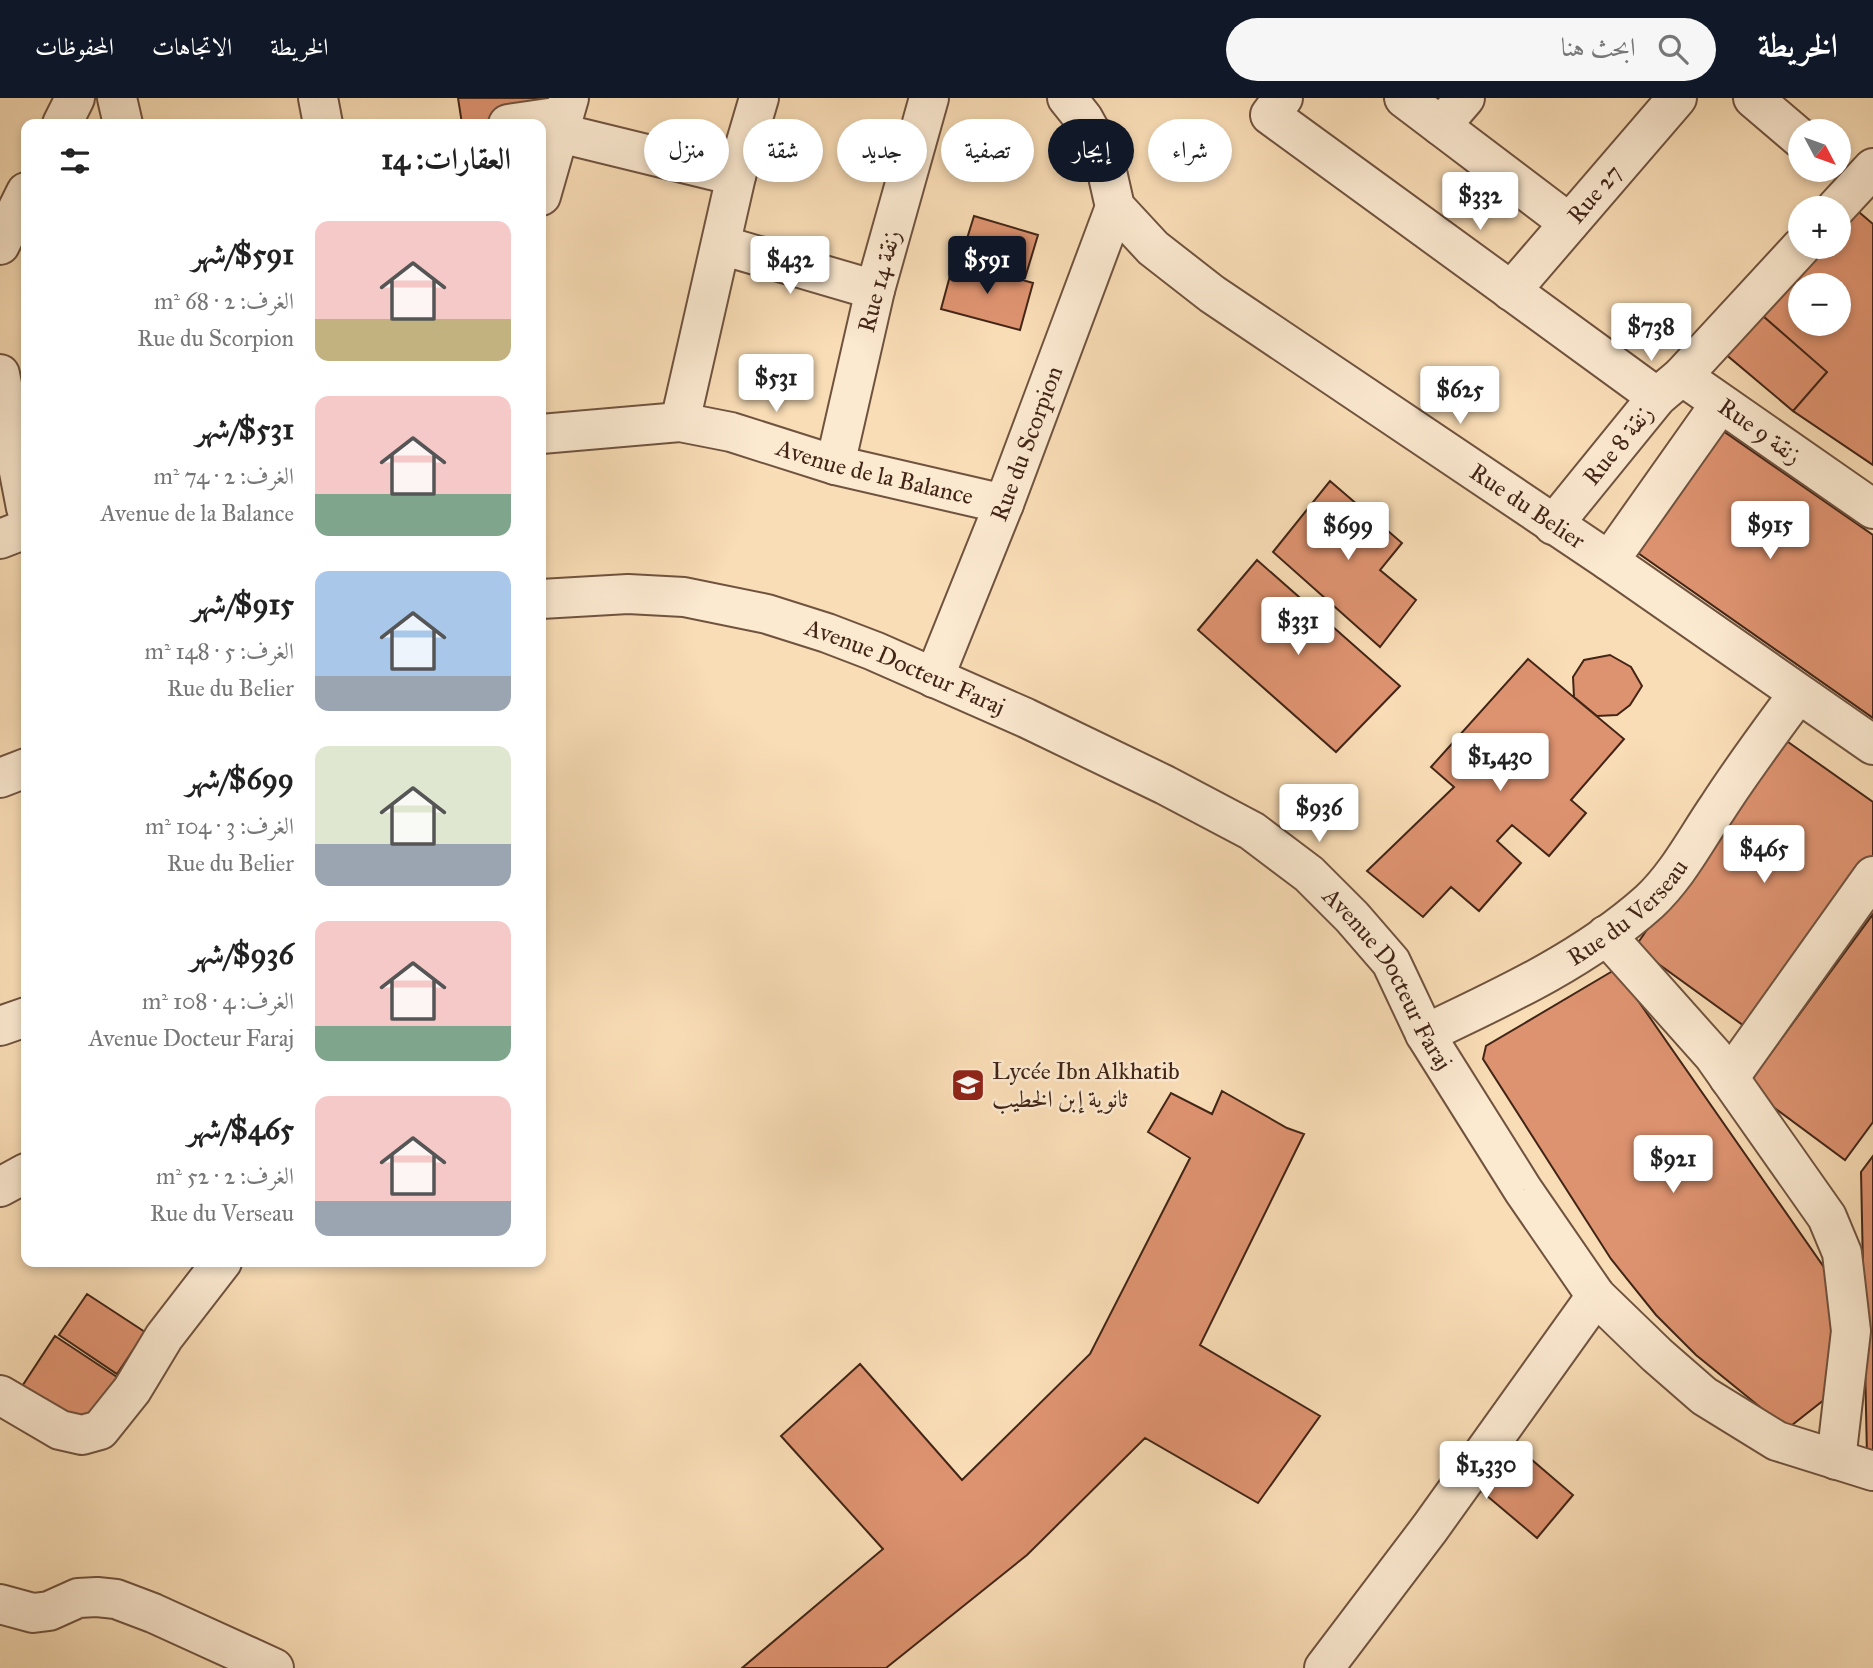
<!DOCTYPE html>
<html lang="ar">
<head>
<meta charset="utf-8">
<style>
  body { margin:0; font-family:"IM FELL Great Primer",Amiri,serif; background:#f6f6f6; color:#222; direction:rtl; height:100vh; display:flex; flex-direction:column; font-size:26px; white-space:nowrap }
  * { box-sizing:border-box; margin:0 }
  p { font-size:23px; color:#767676 }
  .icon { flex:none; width:38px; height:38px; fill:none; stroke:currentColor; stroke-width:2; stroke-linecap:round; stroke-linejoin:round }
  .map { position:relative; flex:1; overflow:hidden; direction:ltr }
  .sheet { position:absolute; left:21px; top:21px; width:525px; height:1148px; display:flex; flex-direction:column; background:#fff; border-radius:14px; box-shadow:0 4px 10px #0003; direction:rtl }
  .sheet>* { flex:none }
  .hud { position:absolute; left:567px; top:21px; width:665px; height:63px; direction:rtl; display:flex; gap:14px }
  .needle { width:46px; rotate:131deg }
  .fabs { position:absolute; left:1788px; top:21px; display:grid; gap:14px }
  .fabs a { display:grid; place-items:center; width:63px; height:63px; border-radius:50%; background:#fff; box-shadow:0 4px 10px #0003; font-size:35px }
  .price { position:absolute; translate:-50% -60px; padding:0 16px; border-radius:7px; background:#fff; color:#222; font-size:23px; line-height:46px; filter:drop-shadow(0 2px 4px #0008) }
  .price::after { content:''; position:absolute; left:50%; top:42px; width:21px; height:16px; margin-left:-10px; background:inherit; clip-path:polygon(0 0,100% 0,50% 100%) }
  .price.on { background:#111827; color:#fff }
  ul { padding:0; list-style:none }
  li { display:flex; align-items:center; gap:21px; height:175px; padding:0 35px }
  li span { display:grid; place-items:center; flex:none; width:196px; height:140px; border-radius:14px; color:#555 }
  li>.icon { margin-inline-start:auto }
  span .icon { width:84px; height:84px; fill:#fffc; stroke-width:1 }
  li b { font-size:30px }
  h2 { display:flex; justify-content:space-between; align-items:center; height:84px; padding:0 35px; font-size:30px }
  .tag { padding:0 24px; border-radius:32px; background:#fff; box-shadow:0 4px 10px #0003; font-size:24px; line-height:63px }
  .tag.on { background:#111827; color:#fff }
  header { display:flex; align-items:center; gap:42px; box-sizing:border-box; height:98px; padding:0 35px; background:#111827; color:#fff }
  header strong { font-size:33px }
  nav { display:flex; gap:38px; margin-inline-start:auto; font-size:24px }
  .search { width:490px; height:63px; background:#f6f6f6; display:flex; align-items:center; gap:18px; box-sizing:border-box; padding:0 24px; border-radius:38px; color:#767676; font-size:26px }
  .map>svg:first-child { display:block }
  .building { fill:#de9370; stroke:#422517; stroke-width:2; fill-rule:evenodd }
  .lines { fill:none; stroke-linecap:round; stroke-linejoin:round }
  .minor-casing { stroke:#70533f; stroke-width:42 }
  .minor { stroke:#fbe9d0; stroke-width:38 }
  .labels { text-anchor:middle; stroke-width:5; stroke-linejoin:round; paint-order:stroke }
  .street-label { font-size:24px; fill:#422517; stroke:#fbe9d0 }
  .poi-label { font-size:24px; fill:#422517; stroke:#fbe9d0; text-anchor:start }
</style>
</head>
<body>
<header>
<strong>الخريطة</strong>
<div class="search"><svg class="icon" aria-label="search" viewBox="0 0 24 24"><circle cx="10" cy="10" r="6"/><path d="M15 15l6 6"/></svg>ابحث هنا</div>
<nav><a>الخريطة</a><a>الاتجاهات</a><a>المحفوظات</a></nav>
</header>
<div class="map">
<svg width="1873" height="1570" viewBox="0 0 1873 1570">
  <rect width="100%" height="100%" fill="#f9ddb6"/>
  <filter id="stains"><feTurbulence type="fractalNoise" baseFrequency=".00286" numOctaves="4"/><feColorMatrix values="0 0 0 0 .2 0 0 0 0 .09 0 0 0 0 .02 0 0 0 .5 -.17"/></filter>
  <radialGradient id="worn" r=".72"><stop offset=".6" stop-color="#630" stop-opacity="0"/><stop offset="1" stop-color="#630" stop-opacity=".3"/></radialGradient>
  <!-- building -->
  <path class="building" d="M 458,0 L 539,0 L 542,19 L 488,26 L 462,26 Z
    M 1853,109 L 1873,126 L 1873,367 L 1793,313 L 1827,274 L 1755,211 L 1815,149 L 1839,149 L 1839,124 ZM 1801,187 L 1839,187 L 1839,226 L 1801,226 Z
    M 974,118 L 1038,137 L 1025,180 L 961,160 Z
    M 954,163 L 1033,185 L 1020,232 L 941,211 Z
    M 1755,211 L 1827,274 L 1793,313 L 1723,254 Z
    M 1713,326 L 1873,437 L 1873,620 L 1628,448 Z
    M 1330,383 L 1402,445 L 1380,472 L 1416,502 L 1380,549 L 1273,454 Z
    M 1257,462 L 1400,588 L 1336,654 L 1198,532 Z
    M 1610,557 L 1631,569 L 1642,588 L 1630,607 L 1617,617 L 1597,618 L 1574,599 L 1573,579 L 1584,562 Z
    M 1528,561 L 1624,641 L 1571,702 L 1586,715 L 1549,758 L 1512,727 L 1497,743 L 1521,765 L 1479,813 L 1451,789 L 1423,819 L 1367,773 L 1454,689 L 1431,669 Z
    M 1781,639 L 1873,704 L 1873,759 L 1751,933 L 1635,849 Z
    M 1873,816 L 1873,1024 L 1845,1062 L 1746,989 Z
    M 1616,871 L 1835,1185 L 1834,1294 L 1787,1331 L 1696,1257 L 1656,1217 L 1611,1161 L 1483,961 L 1486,948 Z
    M 1222,993 L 1287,1030 L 1304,1036 L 1200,1247 L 1320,1318 L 1258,1405 L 1145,1340 L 1027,1457 L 886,1570 L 742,1570 L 883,1451 L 781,1338 L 860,1266 L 962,1382 L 1090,1256 L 1190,1060 L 1148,1034 L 1171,995 L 1212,1016 Z
    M 1873,1058 L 1873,1360 L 1867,1358 L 1861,1074 Z
    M 87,1196 L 145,1234 L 117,1276 L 59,1237 Z
    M 55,1238 L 123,1283 L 106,1309 L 81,1322 L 15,1299 Z
    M 1511,1344 L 1573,1397 L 1537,1440 L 1474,1387 Z"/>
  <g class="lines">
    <!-- minor casing -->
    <g class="minor-casing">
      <g id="minor">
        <path d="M 117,0 L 123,26"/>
        <path d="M 318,0 L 323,26"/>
        <path id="s1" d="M 1067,0 L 1083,20 L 1103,56 L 1115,109 L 1153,150 L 1212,196 L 1609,463 L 1873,647"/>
        <path d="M 1283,0 L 1270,17 L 1657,299"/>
        <path d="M 1404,0 L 1569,125"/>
        <path d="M 1753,0 L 1801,41"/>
        <path d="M 62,26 L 75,0"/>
        <path d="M 508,26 L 563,18"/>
        <path d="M 1441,28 L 1465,0"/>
        <path d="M 560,35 L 736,78"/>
        <path d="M 541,98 L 569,0"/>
        <path d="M 1836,110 L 1873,70"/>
        <path d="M 0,147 L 26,94"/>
        <path d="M 721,147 L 875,192"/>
        <path id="s2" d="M 1511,193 L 1677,0"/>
        <path d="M 0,276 L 26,410"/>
        <path d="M 1682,278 L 1873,411"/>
        <path d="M 680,324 L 736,78 L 759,0"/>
        <path id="s3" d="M 541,336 L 680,324 L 731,334 L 835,367 L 1004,406"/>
        <path d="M 835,367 L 875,192 L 929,0"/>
        <path d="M 1553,427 L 1657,299 L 1682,278 L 1801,149"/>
        <path d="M 0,441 L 26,431"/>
        <path d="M 1609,463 L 1720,306"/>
        <path id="s4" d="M 541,501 L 628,496 L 684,499 L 767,516 L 827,535 L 874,553 L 1026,620 L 1165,687 L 1252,733 L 1309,776 L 1352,819 L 1391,864 L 1425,936 L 1523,1092 L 1596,1198 L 1657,1257 L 1704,1298 L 1777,1343 L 1873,1373"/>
        <path id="s5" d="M 934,580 L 1004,406 L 1115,109"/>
        <path d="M 0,680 L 26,670"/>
        <path d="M 1606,837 L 1713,957 L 1827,1119 L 1842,1155 L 1851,1233 L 1836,1362"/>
        <path d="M 0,928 L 26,919"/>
        <path id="s6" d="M 1425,936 C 1503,899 1584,862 1649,804 C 1678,777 1696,741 1718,709 C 1743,670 1771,633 1798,596"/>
        <path d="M 1729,980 L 1873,778"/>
        <path d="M 0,1089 L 26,1075"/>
        <path d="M 0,1297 L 60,1332 L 82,1337 L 100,1332 L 132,1292 L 164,1239 L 222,1164"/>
        <path d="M 0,1506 L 33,1515 L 49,1513 L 78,1500 L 97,1499 L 116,1501 L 153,1515 L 274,1570"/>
        <path d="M 1324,1570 L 1430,1430 L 1596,1198"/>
      </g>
    </g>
    <!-- minor -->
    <use href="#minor" class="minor"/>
  </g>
  <!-- icons -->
  <defs>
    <g id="school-square" transform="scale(1.75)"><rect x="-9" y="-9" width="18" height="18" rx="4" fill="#8f2418" stroke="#fbe9d0"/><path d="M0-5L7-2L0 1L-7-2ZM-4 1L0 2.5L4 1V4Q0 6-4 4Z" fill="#fff"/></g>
  </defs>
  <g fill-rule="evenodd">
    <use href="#school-square" x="968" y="987"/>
  </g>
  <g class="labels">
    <!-- street labels -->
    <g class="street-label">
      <text dy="8" stroke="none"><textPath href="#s2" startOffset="128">Rue 27</textPath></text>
      <text transform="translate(879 183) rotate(-75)" y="8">Rue 14 زنقة</text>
      <text transform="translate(1760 333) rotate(35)" y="8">Rue 9 زنقة</text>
      <text dy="8" stroke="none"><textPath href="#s5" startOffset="252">Rue du Scorpion</textPath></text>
      <text transform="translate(1618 347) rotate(-51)" y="8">Rue 8 زنقة</text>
      <text dy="8" stroke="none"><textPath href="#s3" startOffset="341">Avenue de la Balance</textPath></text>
      <text dy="8" stroke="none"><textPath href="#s1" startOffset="632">Rue du Belier</textPath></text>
      <text dy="8" stroke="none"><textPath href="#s4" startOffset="376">Avenue Docteur Faraj</textPath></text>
      <text dy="8" stroke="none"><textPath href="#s6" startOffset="238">Rue du Verseau</textPath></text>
      <text dy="8" stroke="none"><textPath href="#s4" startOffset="964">Avenue Docteur Faraj</textPath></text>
    </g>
    <!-- poi labels -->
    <g class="poi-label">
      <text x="992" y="981">Lycée Ibn Alkhatib<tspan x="992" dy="28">ثانوية إبن الخطيب</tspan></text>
    </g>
  </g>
  <rect width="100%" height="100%" filter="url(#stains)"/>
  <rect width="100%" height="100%" fill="url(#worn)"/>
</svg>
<div class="fabs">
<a><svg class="needle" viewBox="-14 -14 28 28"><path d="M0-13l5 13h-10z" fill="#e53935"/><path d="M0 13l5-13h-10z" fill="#767676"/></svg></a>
<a>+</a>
<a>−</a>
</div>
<b class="price" style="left:1480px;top:134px">$332</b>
<b class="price" style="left:790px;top:198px">$432</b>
<b class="price on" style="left:987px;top:198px">$591</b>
<b class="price" style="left:1651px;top:265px">$738</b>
<b class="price" style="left:776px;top:316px">$531</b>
<b class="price" style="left:1460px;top:328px">$625</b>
<b class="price" style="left:1770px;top:463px">$915</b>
<b class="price" style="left:1348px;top:464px">$699</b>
<b class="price" style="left:1298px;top:559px">$331</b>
<b class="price" style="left:1500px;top:695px">$1,430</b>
<b class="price" style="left:1319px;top:746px">$936</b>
<b class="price" style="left:1764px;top:787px">$465</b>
<b class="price" style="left:1673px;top:1097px">$921</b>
<b class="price" style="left:1486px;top:1403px">$1,330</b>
<div class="hud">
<a class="tag">شراء</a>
<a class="tag on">إيجار</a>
<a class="tag">تصفية</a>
<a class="tag">جديد</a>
<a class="tag">شقة</a>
<a class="tag">منزل</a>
</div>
<section class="sheet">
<h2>العقارات: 14<svg class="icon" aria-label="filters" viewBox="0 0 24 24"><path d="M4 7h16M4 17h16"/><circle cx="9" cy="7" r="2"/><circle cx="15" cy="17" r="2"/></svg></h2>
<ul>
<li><span style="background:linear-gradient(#f6c9c9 70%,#c2b280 0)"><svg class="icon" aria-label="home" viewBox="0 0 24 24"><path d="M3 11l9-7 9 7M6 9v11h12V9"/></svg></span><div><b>$591/شهر</b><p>الغرف: 2 · 68 m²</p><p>Rue du Scorpion</p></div></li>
<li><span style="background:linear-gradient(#f6c9c9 70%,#7fa58c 0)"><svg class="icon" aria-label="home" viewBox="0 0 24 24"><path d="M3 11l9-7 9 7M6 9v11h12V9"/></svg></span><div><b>$531/شهر</b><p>الغرف: 2 · 74 m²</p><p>Avenue de la Balance</p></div></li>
<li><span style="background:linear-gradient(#a9c7e8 75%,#9aa5b1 0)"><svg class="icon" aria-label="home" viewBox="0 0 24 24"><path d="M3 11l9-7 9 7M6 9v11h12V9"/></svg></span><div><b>$915/شهر</b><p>الغرف: 5 · 148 m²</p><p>Rue du Belier</p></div></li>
<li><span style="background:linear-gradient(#dfe7d0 70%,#9aa5b1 0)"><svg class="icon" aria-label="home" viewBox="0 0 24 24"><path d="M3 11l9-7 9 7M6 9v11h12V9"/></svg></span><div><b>$699/شهر</b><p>الغرف: 3 · 104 m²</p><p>Rue du Belier</p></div></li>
<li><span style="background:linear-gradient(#f6c9c9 75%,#7fa58c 0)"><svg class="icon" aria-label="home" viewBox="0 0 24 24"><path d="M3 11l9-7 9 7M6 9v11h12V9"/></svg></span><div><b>$936/شهر</b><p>الغرف: 4 · 108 m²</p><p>Avenue Docteur Faraj</p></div></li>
<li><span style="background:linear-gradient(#f6c9c9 75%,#9aa5b1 0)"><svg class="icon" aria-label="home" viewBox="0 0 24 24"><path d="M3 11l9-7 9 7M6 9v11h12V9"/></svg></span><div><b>$465/شهر</b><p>الغرف: 2 · 52 m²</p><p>Rue du Verseau</p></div></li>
</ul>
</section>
</div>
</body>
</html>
